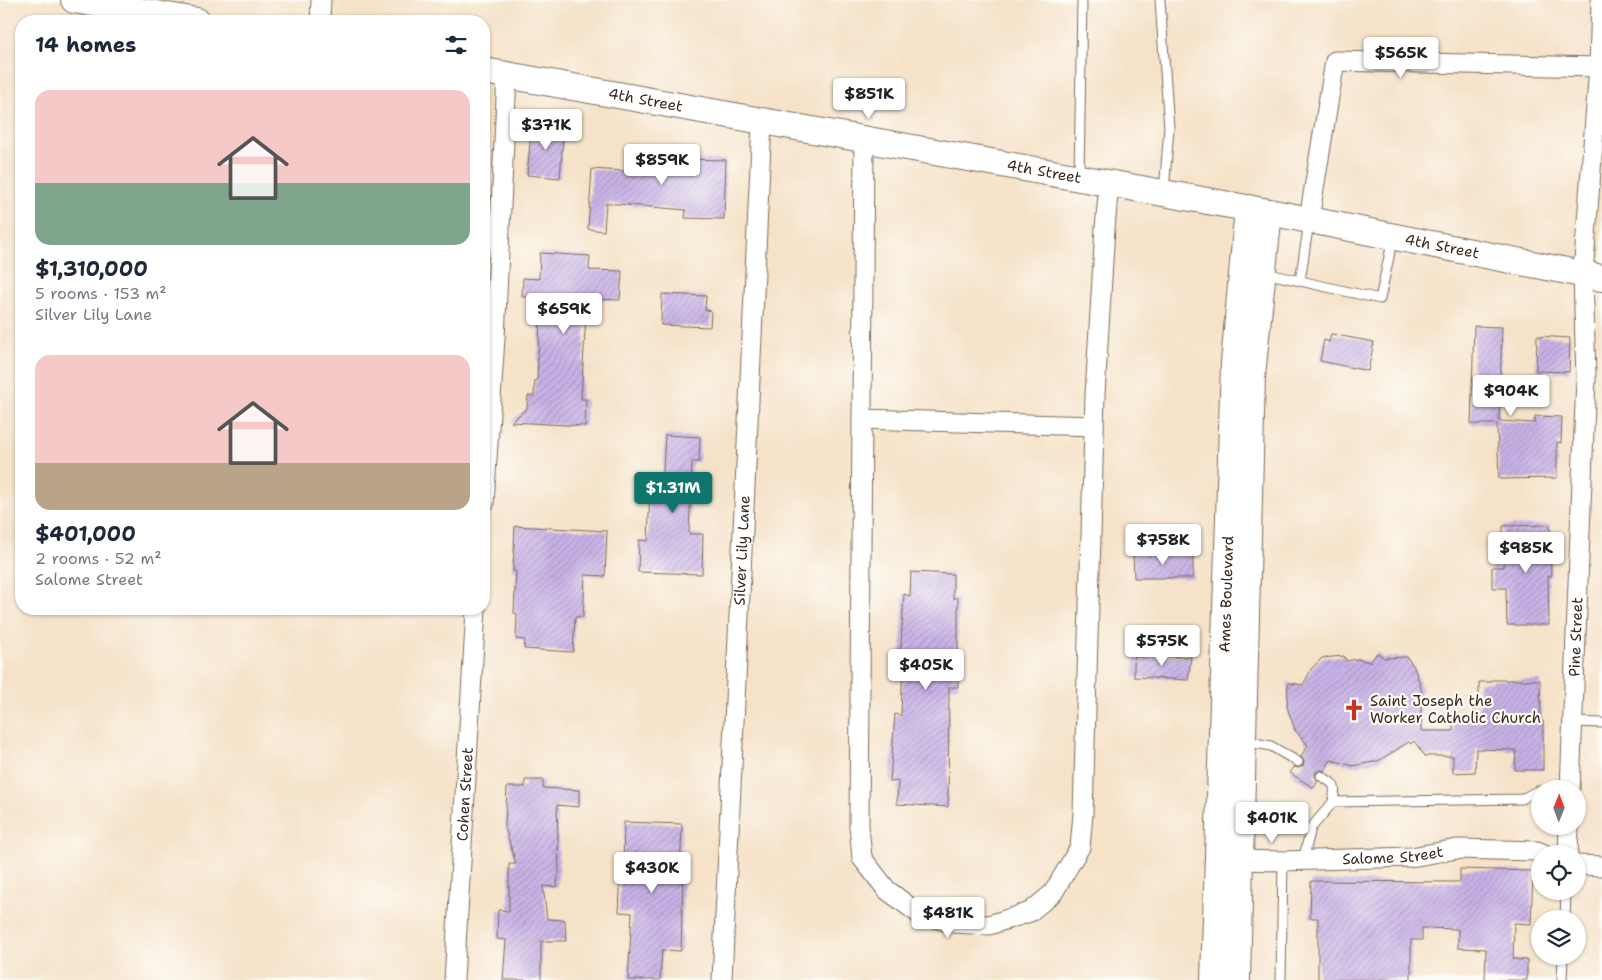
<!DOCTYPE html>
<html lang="en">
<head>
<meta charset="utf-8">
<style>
  body { margin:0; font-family:"Shantell Sans",sans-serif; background:#f6f6f7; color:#1f2937; height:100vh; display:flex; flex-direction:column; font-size:19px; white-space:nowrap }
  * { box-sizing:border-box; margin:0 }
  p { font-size:16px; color:#747a83 }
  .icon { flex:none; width:28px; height:28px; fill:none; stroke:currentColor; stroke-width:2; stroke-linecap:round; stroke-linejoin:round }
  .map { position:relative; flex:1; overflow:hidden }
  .sheet { position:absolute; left:15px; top:15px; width:475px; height:600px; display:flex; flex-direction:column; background:#fff; border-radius:20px; box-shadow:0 1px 4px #0004 }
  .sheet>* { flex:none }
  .needle { width:32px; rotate:1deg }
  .fabs { position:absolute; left:1531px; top:780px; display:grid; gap:10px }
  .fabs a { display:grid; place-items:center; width:55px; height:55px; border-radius:50%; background:#fff; box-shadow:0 1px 4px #0004; font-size:25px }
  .price { position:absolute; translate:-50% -42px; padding:0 11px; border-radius:5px; background:#fff; color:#222; font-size:16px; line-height:32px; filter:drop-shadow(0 1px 2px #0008) }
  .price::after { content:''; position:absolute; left:50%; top:30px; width:15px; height:11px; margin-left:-8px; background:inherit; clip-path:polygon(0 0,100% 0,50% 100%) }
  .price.on { background:#0f766e; color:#fff }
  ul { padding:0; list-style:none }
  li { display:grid; align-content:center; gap:10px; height:265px; padding:0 20px }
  li span { display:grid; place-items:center; height:155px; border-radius:15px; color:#555 }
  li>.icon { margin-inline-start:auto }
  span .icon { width:90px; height:90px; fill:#fffc; stroke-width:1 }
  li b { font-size:21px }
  h2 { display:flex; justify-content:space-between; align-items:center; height:60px; padding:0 20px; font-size:21px }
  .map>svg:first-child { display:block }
  .building { fill:url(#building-hatch) }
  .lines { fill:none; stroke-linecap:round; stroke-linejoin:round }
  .lane-casing { stroke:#7c6a5a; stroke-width:11 }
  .street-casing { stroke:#7c6a5a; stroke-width:21 }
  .secondary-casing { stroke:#7c6a5a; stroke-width:28 }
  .lane { stroke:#fff; stroke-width:9 }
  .street { stroke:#fff; stroke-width:19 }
  .secondary { stroke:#fff; stroke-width:26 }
  .labels { text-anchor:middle; stroke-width:4.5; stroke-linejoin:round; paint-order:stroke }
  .street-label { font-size:15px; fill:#3b2a1e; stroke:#fdfcf7 }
  .poi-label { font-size:15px; fill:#3b2a1e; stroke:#fdfcf7; text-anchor:start }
</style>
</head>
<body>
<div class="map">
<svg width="1602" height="980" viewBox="0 0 1602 980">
  <defs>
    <pattern id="building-hatch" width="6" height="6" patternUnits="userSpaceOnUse" patternTransform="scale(1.25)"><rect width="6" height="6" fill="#c9b3e8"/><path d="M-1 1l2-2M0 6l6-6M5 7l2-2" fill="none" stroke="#a492bb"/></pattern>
  </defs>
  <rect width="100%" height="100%" fill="#fdfcf7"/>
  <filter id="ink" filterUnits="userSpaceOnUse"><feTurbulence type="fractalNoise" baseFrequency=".02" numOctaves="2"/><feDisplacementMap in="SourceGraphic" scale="10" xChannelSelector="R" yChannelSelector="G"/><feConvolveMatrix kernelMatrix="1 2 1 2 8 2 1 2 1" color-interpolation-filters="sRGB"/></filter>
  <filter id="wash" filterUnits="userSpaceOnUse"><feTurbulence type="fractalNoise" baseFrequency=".0096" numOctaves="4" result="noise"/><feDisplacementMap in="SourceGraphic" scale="20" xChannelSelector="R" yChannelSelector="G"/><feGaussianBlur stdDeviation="1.12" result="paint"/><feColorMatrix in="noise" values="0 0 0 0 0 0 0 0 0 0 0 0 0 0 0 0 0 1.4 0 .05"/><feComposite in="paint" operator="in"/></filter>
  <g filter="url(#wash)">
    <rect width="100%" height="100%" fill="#f5e2c8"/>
    <g id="blocks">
      <!-- building -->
      <path class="building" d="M 532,123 L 564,126 L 560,178 L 527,175 Z
        M 641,146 L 681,149 L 680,159 L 726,160 L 724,219 L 685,218 L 686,210 L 606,203 L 604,231 L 588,229 L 592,169 L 638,172 Z
        M 540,253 L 590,256 L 589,270 L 622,271 L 620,300 L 587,299 L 581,399 L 586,399 L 585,426 L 511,422 L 527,408 L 528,396 L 534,396 L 535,380 L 537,380 L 541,297 L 522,297 L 523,278 L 539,279 Z
        M 662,294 L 706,296 L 705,310 L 711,311 L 710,327 L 661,325 Z
        M 1474,326 L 1502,327 L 1499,421 L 1535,423 L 1535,416 L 1562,417 L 1561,443 L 1557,442 L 1557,478 L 1499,479 L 1497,424 L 1471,424 Z
        M 1331,334 L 1374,342 L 1368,371 L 1320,361 L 1324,340 L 1329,342 Z
        M 1537,336 L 1570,338 L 1569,372 L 1536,371 Z
        M 665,435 L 700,437 L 699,462 L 692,462 L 689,534 L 703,534 L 702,574 L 638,572 L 639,540 L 648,541 L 650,488 L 662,488 Z
        M 1550,525 L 1551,576 L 1548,576 L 1549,625 L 1507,625 L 1506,588 L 1492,588 L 1492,567 L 1504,567 L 1503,526 Z
        M 515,526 L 607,531 L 605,576 L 585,575 L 583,617 L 575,617 L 573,652 L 524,649 L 525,640 L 516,639 L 517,614 L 514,613 L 516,571 L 513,571 Z
        M 1133,554 L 1193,555 L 1193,578 L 1134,578 Z
        M 911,572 L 953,574 L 953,598 L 958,598 L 958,687 L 949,687 L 948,807 L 897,804 L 898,781 L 890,782 L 895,714 L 901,716 L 903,661 L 900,662 L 904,594 L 910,596 Z
        M 1377,653 L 1384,658 L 1407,657 L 1414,667 L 1421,687 L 1421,731 L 1453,731 L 1453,721 L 1476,721 L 1475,708 L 1479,708 L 1479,682 L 1491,682 L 1491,680 L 1540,680 L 1541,721 L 1543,721 L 1543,770 L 1515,770 L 1516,750 L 1476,749 L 1475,772 L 1453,773 L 1453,756 L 1425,756 L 1414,741 L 1411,744 L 1409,742 L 1378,761 L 1353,766 L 1331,760 L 1324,771 L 1321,770 L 1316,772 L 1315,776 L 1318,781 L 1314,788 L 1290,773 L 1294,767 L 1298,768 L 1303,766 L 1304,762 L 1301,756 L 1308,745 L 1295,730 L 1287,707 L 1288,683 L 1303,685 L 1312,668 L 1322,658 L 1344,656 L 1346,661 L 1357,659 L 1370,662 Z
        M 1134,656 L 1191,657 L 1188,680 L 1134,677 Z
        M 525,780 L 543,780 L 543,788 L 579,790 L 579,807 L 557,805 L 559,874 L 558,874 L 557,887 L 543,886 L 547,919 L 565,920 L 566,941 L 541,941 L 541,980 L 503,980 L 506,940 L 497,939 L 498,910 L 509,911 L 509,864 L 516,864 L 505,827 L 507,787 L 525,787 Z
        M 624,822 L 682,824 L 680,872 L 683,873 L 681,951 L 662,950 L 660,980 L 628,980 L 632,913 L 619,912 L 621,870 L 623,870 Z
        M 1460,869 L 1533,871 L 1531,924 L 1514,923 L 1513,959 L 1527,960 L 1527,980 L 1485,980 L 1486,949 L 1458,948 L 1458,929 L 1422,928 L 1422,940 L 1411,940 L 1411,979 L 1318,980 L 1318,918 L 1310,918 L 1311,881 L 1460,882 Z"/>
    </g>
  </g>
  <g filter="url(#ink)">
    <use href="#blocks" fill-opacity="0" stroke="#7c6a5a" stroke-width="1"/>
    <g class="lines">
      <!-- lane casing -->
      <g class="lane-casing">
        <path id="lane" d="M 1160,0 L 1169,128 L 1164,192
          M 1079,176 L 1082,0
          M 1265,273 L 1380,299 L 1393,238
          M 1300,281 L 1309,222
          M 1573,722 L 1602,723
          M 1244,741 L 1271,746 L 1298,762
          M 1321,776 C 1336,785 1336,785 1333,802
          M 1303,860 L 1311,828 L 1333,802 L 1522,799 L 1537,791 L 1540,791
          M 1565,919 L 1566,891
          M 1281,980 L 1283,861
          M 1562,980 L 1563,956"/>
      </g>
      <!-- street casing -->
      <g class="street-casing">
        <g id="street">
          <path d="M 320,21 L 321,0"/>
          <path d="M 864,140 L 859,826 L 862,858 L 887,890 L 919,914 L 953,923 L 989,925 L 1030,912 L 1053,893 L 1080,847 L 1083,814 L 1095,395 L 1105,228 L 1109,184"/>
          <path d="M 1309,219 L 1335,61 L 1599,67"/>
          <path d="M 862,419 L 1094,426"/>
          <path d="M 484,504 L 495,338 L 507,75"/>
          <path id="s1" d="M 1570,789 L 1586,378 L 1583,274 L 1599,67 L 1601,0"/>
          <path d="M 1568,854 L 1569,826"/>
          <path id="s2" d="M 1241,860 L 1283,861 L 1411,857 L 1457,849 L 1537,851 L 1544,854"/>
          <path d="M 1578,865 L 1602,866"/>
          <path id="s3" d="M 454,980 L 476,609"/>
          <path id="s4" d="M 722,980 L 762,122"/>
        </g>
      </g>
      <!-- secondary casing -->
      <g class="secondary-casing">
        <g id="secondary">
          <path d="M 74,0 L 197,21"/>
          <path id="s5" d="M 484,71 L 1269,212 L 1602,278"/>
          <path id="s6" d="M 1214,980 L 1234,363 L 1248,208"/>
          <path d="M 1237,980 L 1252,375 L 1269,212"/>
        </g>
      </g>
      <!-- lane -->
      <use href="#lane" class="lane"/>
      <!-- street -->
      <use href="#street" class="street"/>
      <!-- secondary -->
      <use href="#secondary" class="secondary"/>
    </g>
  </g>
  <!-- icons -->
  <defs>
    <g id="church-bare" transform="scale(1.725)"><path d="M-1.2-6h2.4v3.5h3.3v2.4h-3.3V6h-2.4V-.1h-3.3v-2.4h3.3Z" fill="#c8321e" stroke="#fdfcf7" stroke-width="2.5" paint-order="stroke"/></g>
  </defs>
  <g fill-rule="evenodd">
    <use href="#church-bare" x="1354" y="710"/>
  </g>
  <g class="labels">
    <!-- street labels -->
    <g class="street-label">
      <text dy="5" stroke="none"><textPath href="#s5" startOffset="164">4th Street</textPath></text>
      <text dy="5" stroke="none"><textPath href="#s5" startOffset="569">4th Street</textPath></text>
      <text dy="5" stroke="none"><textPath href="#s5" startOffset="974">4th Street</textPath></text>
      <text dy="5" stroke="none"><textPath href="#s4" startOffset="430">Silver Lily Lane</textPath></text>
      <text dy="5" stroke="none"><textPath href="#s6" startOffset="386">Ames Boulevard</textPath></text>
      <text dy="5" stroke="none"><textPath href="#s1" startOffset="152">Pine Street</textPath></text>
      <text dy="5" stroke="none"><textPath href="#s3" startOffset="186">Cohen Street</textPath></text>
      <text dy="5" stroke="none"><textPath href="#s2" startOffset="152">Salome Street</textPath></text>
    </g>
    <!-- poi labels -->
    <g class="poi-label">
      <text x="1370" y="706">Saint Joseph the<tspan x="1370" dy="17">Worker Catholic Church</tspan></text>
    </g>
  </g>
</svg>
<div class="fabs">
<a><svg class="needle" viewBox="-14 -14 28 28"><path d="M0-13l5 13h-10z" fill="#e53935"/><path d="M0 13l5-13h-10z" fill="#747a83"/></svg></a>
<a><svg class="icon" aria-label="locate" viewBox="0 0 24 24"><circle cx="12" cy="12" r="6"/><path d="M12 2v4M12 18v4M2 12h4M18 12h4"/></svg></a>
<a><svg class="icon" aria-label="layers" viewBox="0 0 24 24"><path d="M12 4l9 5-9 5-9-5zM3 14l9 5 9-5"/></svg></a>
</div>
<b class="price" style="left:1401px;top:79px">$565K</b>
<b class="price" style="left:869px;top:120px">$851K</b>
<b class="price" style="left:546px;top:151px">$371K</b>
<b class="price" style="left:662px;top:186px">$859K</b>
<b class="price" style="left:564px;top:335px">$659K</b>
<b class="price" style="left:1511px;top:417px">$904K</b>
<b class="price on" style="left:673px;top:514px">$1.31M</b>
<b class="price" style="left:1163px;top:566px">$758K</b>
<b class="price" style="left:1526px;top:574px">$985K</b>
<b class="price" style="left:1162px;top:667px">$575K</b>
<b class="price" style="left:926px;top:691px">$405K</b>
<b class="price" style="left:1272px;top:844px">$401K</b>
<b class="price" style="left:652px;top:894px">$430K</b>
<b class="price" style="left:948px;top:939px">$481K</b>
<section class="sheet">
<h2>14 homes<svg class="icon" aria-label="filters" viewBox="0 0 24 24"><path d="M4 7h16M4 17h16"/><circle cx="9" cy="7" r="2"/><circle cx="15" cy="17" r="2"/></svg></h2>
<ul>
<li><span style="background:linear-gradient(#f6c9c9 60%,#7fa58c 0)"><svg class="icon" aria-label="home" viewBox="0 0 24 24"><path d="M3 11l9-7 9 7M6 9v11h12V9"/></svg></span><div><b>$1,310,000</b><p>5 rooms · 153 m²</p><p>Silver Lily Lane</p></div></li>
<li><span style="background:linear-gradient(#f6c9c9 70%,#b9a48a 0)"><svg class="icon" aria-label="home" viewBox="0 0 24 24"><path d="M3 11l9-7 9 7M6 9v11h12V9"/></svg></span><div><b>$401,000</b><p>2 rooms · 52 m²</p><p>Salome Street</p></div></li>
</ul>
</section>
</div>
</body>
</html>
